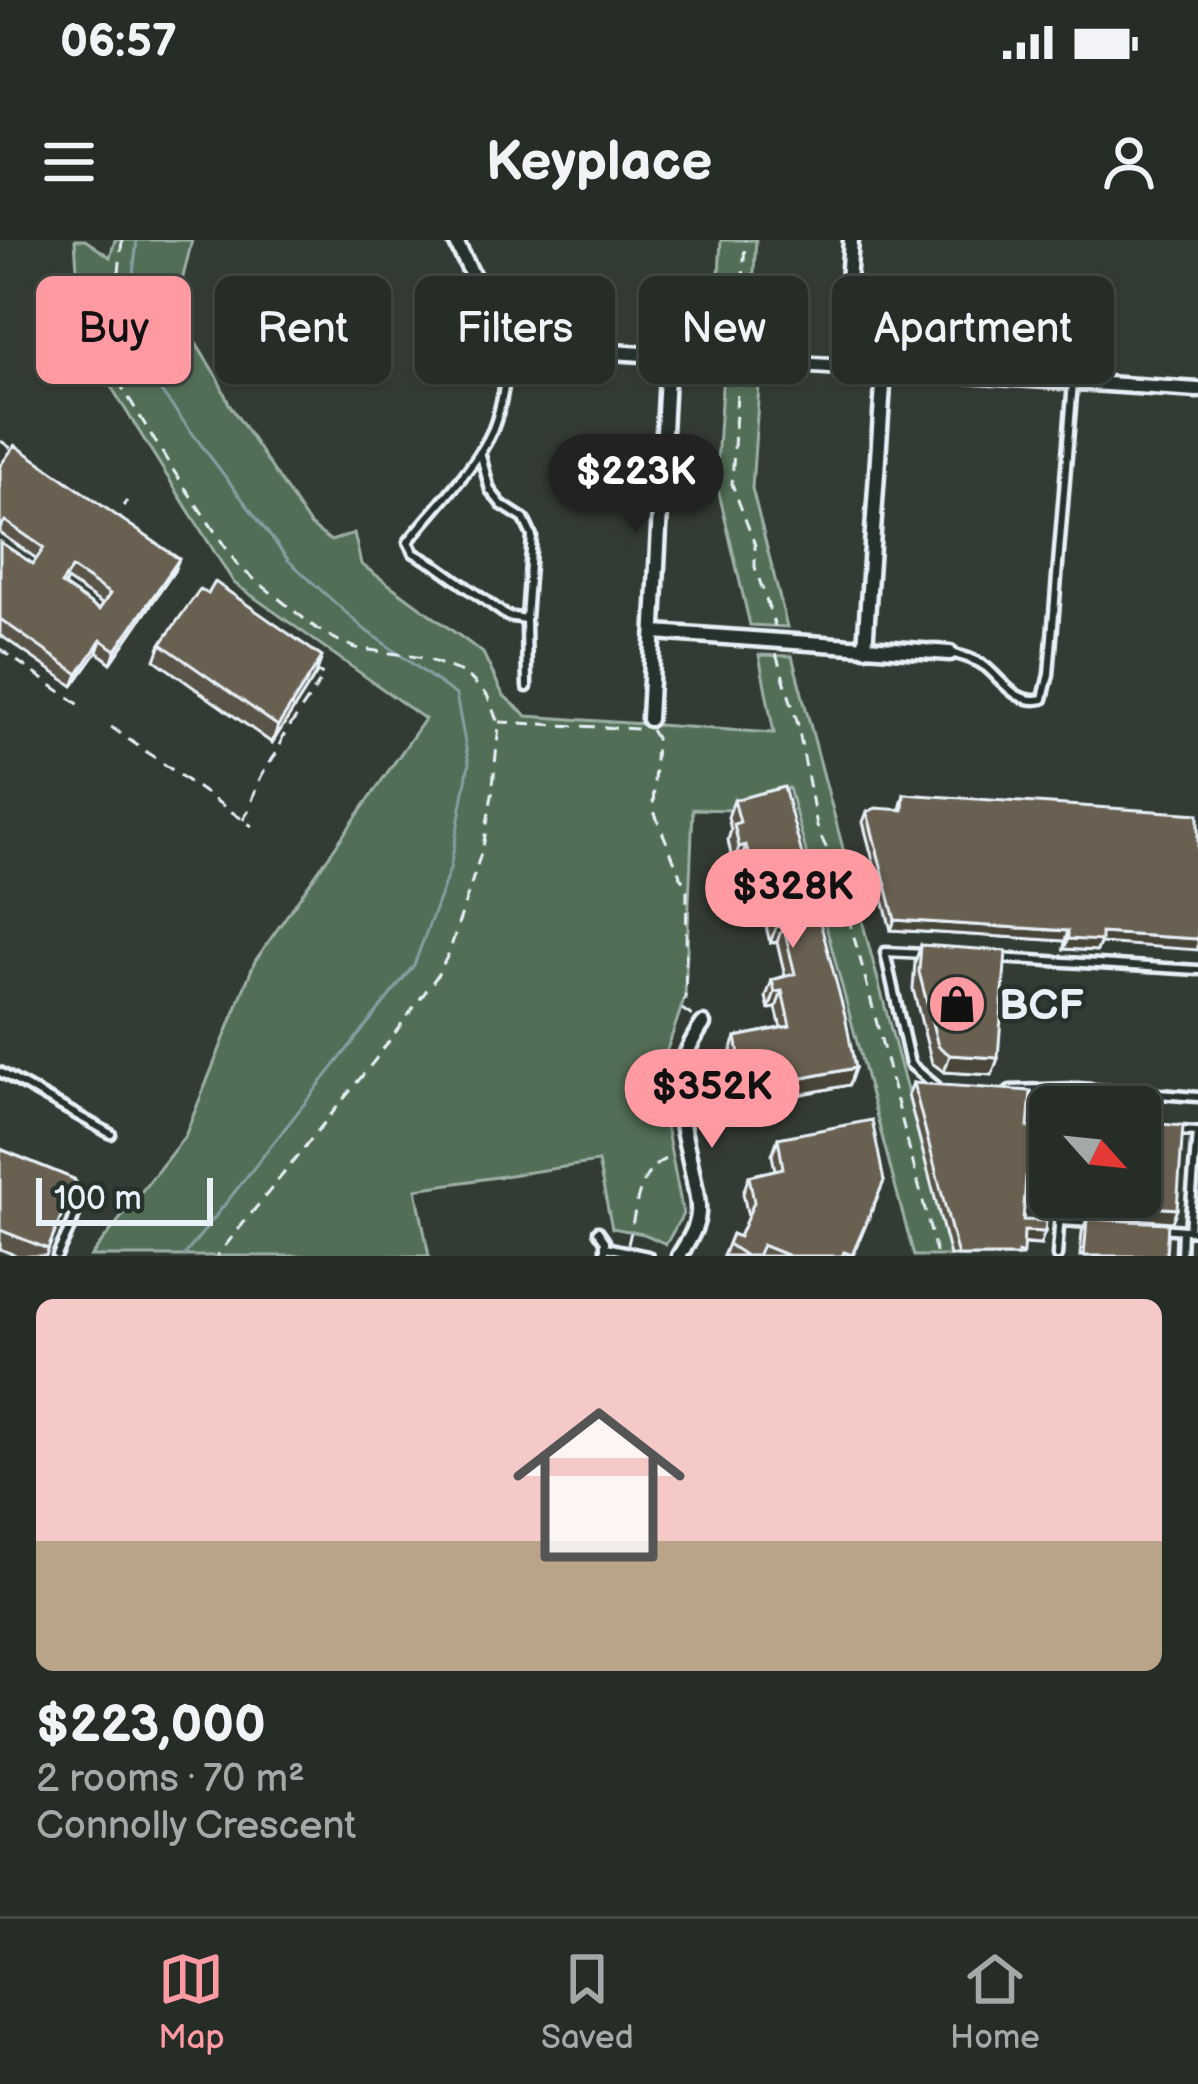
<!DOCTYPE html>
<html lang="en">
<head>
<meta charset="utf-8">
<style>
  body { margin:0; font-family:"Balsamiq Sans",sans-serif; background:#2e352f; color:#f1f3f6; height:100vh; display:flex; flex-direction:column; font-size:45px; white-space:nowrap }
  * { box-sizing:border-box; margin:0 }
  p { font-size:39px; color:#a4a8a7 }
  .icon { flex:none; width:66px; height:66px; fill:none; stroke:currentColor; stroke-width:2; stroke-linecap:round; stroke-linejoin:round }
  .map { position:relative; height:1016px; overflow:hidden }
  .sheet { display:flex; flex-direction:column; background:#262d27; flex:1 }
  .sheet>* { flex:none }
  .banner { position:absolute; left:36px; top:36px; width:1128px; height:108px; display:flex; gap:24px }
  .needle { width:78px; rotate:117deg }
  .tools { position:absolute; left:1029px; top:846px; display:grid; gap:24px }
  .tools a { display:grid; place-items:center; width:132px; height:132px; border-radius:18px; background:#262d27; box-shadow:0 3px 9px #0004,0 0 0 3px #424944; font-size:60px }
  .scale { position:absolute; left:36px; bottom:30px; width:177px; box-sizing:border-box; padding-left:12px; border:6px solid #e8f1f8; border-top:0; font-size:33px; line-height:42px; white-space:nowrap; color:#e8f1f8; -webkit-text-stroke:9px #26332d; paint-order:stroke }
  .price { position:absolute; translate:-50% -102px; padding:0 27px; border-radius:42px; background:#ff9aa2; color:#111; font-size:39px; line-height:78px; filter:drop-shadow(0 3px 6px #0008) }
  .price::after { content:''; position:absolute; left:50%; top:72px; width:36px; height:27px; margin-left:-18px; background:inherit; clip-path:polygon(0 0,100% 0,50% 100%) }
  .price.on { background:#222; color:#fff }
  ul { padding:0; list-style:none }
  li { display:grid; align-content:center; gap:24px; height:636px; padding:0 36px }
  li span { display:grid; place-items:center; height:372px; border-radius:18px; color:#555 }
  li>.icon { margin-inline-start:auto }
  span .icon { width:216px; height:216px; fill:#fffc; stroke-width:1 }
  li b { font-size:51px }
  .pill { padding:0 42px; border-radius:18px; background:#262d27; box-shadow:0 3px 9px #0004,0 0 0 3px #424944; font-size:42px; line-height:108px }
  .pill.on { background:#ff9aa2; color:#111 }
  .status { display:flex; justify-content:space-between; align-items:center; height:84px; padding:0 60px; background:#262d27; direction:ltr }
  .status svg { height:33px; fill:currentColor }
  header { display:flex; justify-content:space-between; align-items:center; height:156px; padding:0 36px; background:#262d27; font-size:54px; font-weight:600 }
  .tabs { display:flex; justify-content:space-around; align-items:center; height:168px; border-top:3px solid #424944; background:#262d27; font-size:33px; color:#a4a8a7 }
  .tabs a { display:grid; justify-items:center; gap:6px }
  .tabs .on { color:#ff9aa2 }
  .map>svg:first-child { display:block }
  .green { fill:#526e56; stroke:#9db0a7; stroke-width:3 }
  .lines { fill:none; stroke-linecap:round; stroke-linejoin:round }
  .stream { stroke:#859ea2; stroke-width:3 }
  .lane-casing { stroke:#e8f1f8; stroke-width:15 }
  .street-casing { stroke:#e8f1f8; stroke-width:21 }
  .path { stroke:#e8f1f8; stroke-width:3; stroke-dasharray:12 9; stroke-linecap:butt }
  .lane { stroke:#26332d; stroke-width:6 }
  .street { stroke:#26332d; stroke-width:12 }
  .wall { fill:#5a5346; stroke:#e8f1f8; stroke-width:3; fill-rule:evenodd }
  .shaded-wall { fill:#4a4439; stroke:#e8f1f8; stroke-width:3 }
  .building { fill:#696151; stroke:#e8f1f8; stroke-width:3; fill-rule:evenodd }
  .labels { text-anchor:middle; stroke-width:9; stroke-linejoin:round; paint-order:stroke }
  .poi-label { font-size:42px; font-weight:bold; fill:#e8f1f8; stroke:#26332d; text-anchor:start }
</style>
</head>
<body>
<div class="status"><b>06:57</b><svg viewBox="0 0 49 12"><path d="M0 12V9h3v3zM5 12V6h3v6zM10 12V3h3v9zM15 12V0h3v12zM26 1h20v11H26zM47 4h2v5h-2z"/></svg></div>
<header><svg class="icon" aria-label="menu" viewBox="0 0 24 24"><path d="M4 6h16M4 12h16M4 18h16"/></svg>Keyplace<svg class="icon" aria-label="person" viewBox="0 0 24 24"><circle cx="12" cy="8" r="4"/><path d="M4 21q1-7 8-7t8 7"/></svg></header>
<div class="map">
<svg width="1198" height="1016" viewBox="0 0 1198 1016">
  <rect width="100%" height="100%" fill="#333c34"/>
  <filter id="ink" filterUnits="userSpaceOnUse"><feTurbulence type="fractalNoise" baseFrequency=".00833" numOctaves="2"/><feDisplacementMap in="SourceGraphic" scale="24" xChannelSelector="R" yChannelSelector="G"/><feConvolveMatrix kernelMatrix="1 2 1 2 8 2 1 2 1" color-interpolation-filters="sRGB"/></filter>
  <g filter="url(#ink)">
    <!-- green -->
    <path class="green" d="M 75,0 L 85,0 L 110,17 L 115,0 L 192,0 L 175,70 L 217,137 L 229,164 L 310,285 L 331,301 L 354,293 L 361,324 L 483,413 L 503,455 L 527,476 L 774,493 L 759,415 L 792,416 L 951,1016 L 914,1016 L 789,548 L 735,570 L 693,569 L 685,757 L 657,839 L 683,974 L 666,1004 L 644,994 L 612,988 L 598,922 L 416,949 L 429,1016 L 91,1016 L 185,896 L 255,721 L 425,479 L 234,343 L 82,100 Z
      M 721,0 L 756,0 L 751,80 L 759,108 L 715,103 Z
      M 723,130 L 760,132 L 752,248 L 787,387 L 750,385 L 716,240 Z"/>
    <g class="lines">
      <!-- stream -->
      <path class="stream" d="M 137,0 L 125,104 L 289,321 L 364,389 L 456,455 L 469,524 L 450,629 L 414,725 L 184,1016"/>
      <!-- lane casing -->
      <g class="lane-casing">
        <path id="lane" d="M 510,107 C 506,134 503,163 493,189 C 477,226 433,270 408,302 L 414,313 L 437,326 L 507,376 L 526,379 L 527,447
          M 480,212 L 490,250 L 502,265 L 524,279 L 532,296 L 526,379
          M 950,413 C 963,416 975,419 986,427 C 1004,442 1016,465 1043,459 L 1049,434 L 1073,142
          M 925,714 L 885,712 L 910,824 L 937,847
          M 998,718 L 1198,730
          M 0,832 L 111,894
          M 1010,850 L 1078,848 L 1198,857
          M 1179,891 L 1197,892 L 1189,990
          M 1059,981 L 1093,983
          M 1160,988 L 1198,991
          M 598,991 L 605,1001 L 605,1016
          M 606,1007 L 648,1016
          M 57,1016 C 66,993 88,965 70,944
          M 1057,1016 L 1061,957
          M 1181,1016 L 1182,990"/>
      </g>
      <!-- street casing -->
      <g class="street-casing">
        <path id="street" d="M 455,0 L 502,95 L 510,103 L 520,106 L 1198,150
          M 842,127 L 851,0
          M 655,392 L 950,413
          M 865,408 L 884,131
          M 649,479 L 668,116
          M 679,1016 C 687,1003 697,989 698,973 C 699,961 695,948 693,936 C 681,875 664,839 703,784"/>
      </g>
      <!-- path -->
      <path class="path" d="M 122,0 L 116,66 L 103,100 L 103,116 L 171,227 L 239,327 L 317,389 L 339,401 L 356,408 L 424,418 L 465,433 L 487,455 L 499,485 L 492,555 L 483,607 L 449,713 L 437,736 L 375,820 L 217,1016
        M 740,106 L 745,0
        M 738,134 L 732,244 L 755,305 L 755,327 L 775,386
        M 1,201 L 12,209
        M 123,266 L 127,261
        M 0,409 L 84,468
        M 776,414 L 797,481 L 818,591 L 831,617 L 861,722 L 937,1016
        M 499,482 L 638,489 L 638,481
        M 111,487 L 252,586
        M 651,490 L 656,498 L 653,569 L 687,652 L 685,761
        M 243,580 C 253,565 254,548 263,533 C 270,520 280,513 282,498 L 324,436 L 315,430
        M 682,769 L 695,778
        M 628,1004 C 637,971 635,927 673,916"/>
      <!-- lane -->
      <use href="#lane" class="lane"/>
      <!-- street -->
      <use href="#street" class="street"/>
    </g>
    <!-- wall -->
    <path class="wall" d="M 0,226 L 174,331 L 111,423 L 97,412 L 73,446 L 0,395 L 0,302 L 33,324 L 37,319 L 0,293 ZM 67,340 L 102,364 L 99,370 L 64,346 Z
      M 208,354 L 316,434 L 272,503 L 155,420 L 161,404 Z
      M 904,554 L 1100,703 L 1097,711 L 1064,709 L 1065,701 L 891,690 L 863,582 L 867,572 L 900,569 Z
      M 734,560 L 855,828 L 849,845 L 761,862 L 757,842 L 740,845 L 738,836 L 734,837 L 730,814 L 736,797 L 781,788 L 776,768 L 769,769 L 766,757 L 772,740 L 785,736 L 777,702 L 770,703 L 763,673 L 753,675 L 740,622 L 733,624 L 728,600 L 731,590 L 728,577 Z
      M 921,705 L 998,818 L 992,835 L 944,832 L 932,823 L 913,749 L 915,722 Z
      M 913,843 L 1028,887 L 1030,951 L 1025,950 L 1023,980 L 1040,1005 L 1023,1004 L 1022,1016 L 950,1016 L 908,855 Z
      M 778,898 L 884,941 L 853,1016 L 723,1016 L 732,994 L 739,997 L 748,977 L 743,953 L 749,936 L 775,930 L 772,915 Z
      M 0,909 L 74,939 L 46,1016 L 17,1016 L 0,1009 Z
      M 1087,979 L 1166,1016 L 1080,1016 L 1082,992 Z"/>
    <!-- shaded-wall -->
    <path class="shaded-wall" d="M 179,319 L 174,331 L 111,423 L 116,410 Z
      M 101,400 L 97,412 L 73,446 L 78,434 Z
      M 322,417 L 316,434 L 272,503 L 278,486 Z
      M 746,605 L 740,622 L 733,624 L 739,607 Z
      M 769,656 L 763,673 L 753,675 L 759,659 Z
      M 895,680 L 1068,691 L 1065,701 L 891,690 Z
      M 783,685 L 777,702 L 770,703 L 776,687 Z
      M 1101,693 L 1198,699 L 1198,710 L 1100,703 L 1097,711 L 1064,709 L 1068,699 Z
      M 782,751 L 776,768 L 769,769 L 775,752 Z
      M 950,815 L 998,818 L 992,835 L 944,832 Z
      M 744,819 L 738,836 L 734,837 L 740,820 Z
      M 763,825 L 757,842 L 740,845 L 746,828 Z
      M 855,828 L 849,845 L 761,862 L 767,845 Z
      M 1026,937 L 1034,938 L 1030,951 L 1021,950 Z
      M 1072,958 L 1115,961 L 1111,974 L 1068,970 Z
      M 1115,964 L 1177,969 L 1172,982 L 1110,977 Z
      M 1024,991 L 1045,992 L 1040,1005 L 1020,1003 Z"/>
    <!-- building -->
    <path class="building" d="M 15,205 L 179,319 L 116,410 L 101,400 L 78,434 L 0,379 L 0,302 L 33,324 L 44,308 L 5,281 L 0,288 L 0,226 ZM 72,328 L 110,354 L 99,370 L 61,344 Z
      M 215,342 L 322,417 L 278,486 L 161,404 L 200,349 L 208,354 Z
      M 784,547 L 845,775 L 855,828 L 767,845 L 763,825 L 746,828 L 744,819 L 740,820 L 736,797 L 790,786 L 782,751 L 775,752 L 772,740 L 795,734 L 783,685 L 776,687 L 769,656 L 759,659 L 746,605 L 739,607 L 734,584 L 740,582 L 734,560 Z
      M 904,554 L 1198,574 L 1198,699 L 1101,693 L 1101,701 L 1068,699 L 1068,691 L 895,680 L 867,572 L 876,568 L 903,570 Z
      M 921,705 L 1006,711 L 998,818 L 950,815 L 938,806 L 919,732 Z
      M 913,843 L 1031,851 L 1028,887 L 1037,888 L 1034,938 L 1026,937 L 1023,980 L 1046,981 L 1045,992 L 1024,991 L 1023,1013 L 1018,1013 L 1018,1016 L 958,1016 Z
      M 872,880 L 884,941 L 852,1015 L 844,1012 L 842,1016 L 789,1016 L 762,1005 L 757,1016 L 746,1016 L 728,1004 L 732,994 L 739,997 L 754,962 L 749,936 L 783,928 L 778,898 Z
      M 1140,882 L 1183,886 L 1177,969 L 1115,964 L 1115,961 L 1072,958 L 1140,957 Z
      M 0,909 L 74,939 L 75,943 L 48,1009 L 0,990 Z
      M 1087,979 L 1168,983 L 1166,1016 L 1084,1016 Z"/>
  </g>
  <!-- icons -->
  <defs>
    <g id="shop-disc" transform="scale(3)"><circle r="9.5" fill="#ff9aa2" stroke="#26332d"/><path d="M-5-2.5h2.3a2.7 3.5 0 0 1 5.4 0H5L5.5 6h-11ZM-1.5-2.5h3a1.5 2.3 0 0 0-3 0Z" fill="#111"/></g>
  </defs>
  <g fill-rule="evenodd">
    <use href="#shop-disc" x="957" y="764"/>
  </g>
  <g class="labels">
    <!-- poi labels -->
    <g class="poi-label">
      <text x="999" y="779">BCF</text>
    </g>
  </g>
</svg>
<div class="tools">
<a><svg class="needle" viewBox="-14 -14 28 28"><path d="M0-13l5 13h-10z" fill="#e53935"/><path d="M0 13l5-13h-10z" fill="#a4a8a7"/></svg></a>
</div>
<div class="scale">100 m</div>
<b class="price on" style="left:636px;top:296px">$223K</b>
<b class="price" style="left:793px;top:711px">$328K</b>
<b class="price" style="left:712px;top:911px">$352K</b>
<div class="banner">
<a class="pill on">Buy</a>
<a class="pill">Rent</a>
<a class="pill">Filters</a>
<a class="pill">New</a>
<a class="pill">Apartment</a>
</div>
</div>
<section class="sheet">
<ul>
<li><span style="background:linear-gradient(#f6c9c9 65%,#b9a48a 0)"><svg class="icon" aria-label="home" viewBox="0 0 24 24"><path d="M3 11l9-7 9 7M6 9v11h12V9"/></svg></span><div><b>$223,000</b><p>2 rooms · 70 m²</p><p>Connolly Crescent</p></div></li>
</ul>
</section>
<nav class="tabs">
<a class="on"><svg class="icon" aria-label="map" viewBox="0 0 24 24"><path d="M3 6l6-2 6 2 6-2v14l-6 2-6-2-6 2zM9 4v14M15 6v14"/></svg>Map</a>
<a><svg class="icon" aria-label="saved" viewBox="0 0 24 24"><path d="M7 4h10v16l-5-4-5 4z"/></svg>Saved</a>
<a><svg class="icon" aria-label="home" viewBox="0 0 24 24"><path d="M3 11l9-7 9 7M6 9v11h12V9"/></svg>Home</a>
</nav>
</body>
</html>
